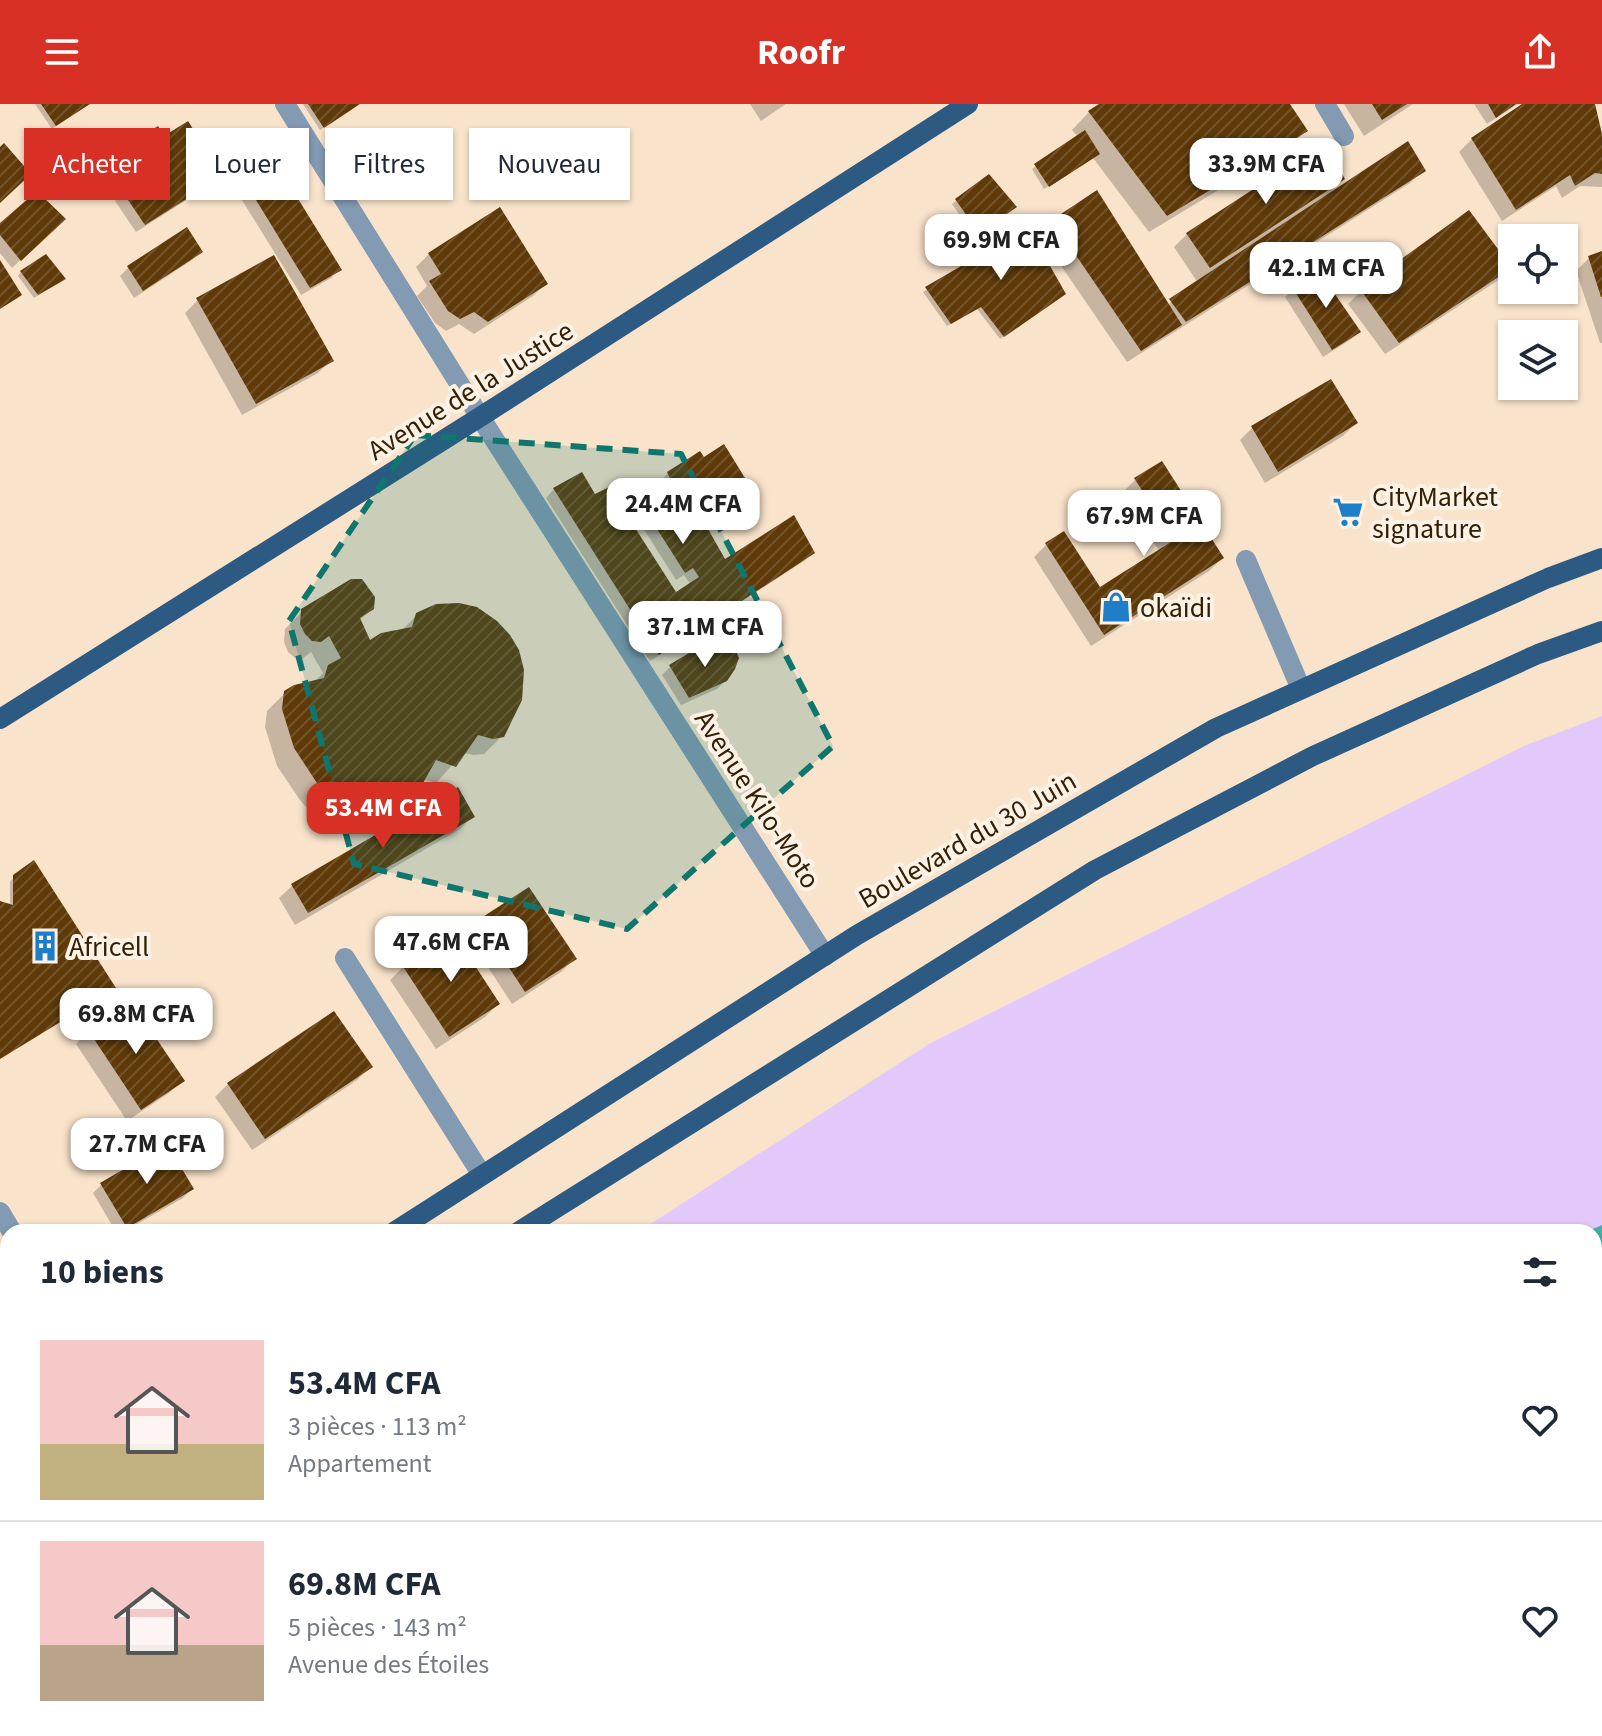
<!DOCTYPE html>
<html lang="fr">
<head>
<meta charset="utf-8">
<style>
  body { margin:0; font-family:"Source Sans 3",sans-serif; background:#f2f2f3; color:#1f2937; height:100vh; display:flex; flex-direction:column; font-size:30px; white-space:nowrap }
  * { box-sizing:border-box; margin:0 }
  p { font-size:26px; color:#747a83 }
  .icon { flex:none; width:44px; height:44px; fill:none; stroke:currentColor; stroke-width:2; stroke-linecap:round; stroke-linejoin:round }
  .map { position:relative; flex:1; overflow:hidden }
  .panel { position:absolute; left:0px; top:1120px; width:1602px; height:512px; display:flex; flex-direction:column; background:#fff; border-radius:24px 24px 0 0; box-shadow:0 2px 6px #0004 }
  .panel>* { flex:none }
  .top-card { position:absolute; left:24px; top:24px; width:800px; height:72px; display:flex; gap:16px }
  .buttons { position:absolute; left:1498px; top:120px; display:grid; gap:16px }
  .buttons a { display:grid; place-items:center; width:80px; height:80px; border-radius:0px; background:#fff; box-shadow:0 2px 6px #0004; font-size:40px }
  .price { position:absolute; translate:-50% -68px; padding:0 18px; border-radius:16px; background:#fff; color:#222; font-size:26px; line-height:52px; filter:drop-shadow(0 2px 4px #0008) }
  .price::after { content:''; position:absolute; left:50%; top:48px; width:24px; height:18px; margin-left:-12px; background:inherit; clip-path:polygon(0 0,100% 0,50% 100%) }
  .price.active { background:#d93025; color:#fff }
  ul { padding:0; list-style:none }
  li { display:flex; align-items:center; gap:24px; height:200px; padding:0 40px }
  li+li { border-top:2px solid #e0e1e3 }
  li span { display:grid; place-items:center; flex:none; width:224px; height:160px; border-radius:0px; color:#555 }
  li>.icon { margin-inline-start:auto }
  span .icon { width:96px; height:96px; fill:#fffc; stroke-width:1 }
  li b { font-size:34px }
  h2 { display:flex; justify-content:space-between; align-items:center; height:96px; padding:0 40px; font-size:34px }
  .chip { padding:0 28px; border-radius:0px; background:#fff; box-shadow:0 2px 6px #0004; font-size:28px; line-height:72px }
  .chip.active { background:#d93025; color:#fff }
  header { display:flex; justify-content:space-between; align-items:center; height:104px; padding:0 40px; background:#d93025; color:#fff; font-size:36px; font-weight:700 }
  .map>svg:first-child { display:block }
  .green { fill:#e3c9fb }
  .cemetery { fill:url(#cemetery-stones) }
  .water { fill:#48b0a8 }
  .shadow { fill:#0003 }
  .building { fill:url(#building-hatch) }
  .lines { fill:none; stroke-linecap:round; stroke-linejoin:round }
  .minor { stroke:#829ab2; stroke-width:20 }
  .major { stroke:#2c5a83; stroke-width:20 }
  .marked { fill:#0f766e; fill-opacity:0.2; stroke:#0f766e; stroke-width:6; stroke-dasharray:16 10; stroke-linejoin:round }
  .labels { text-anchor:middle; stroke-width:8; stroke-linejoin:round; paint-order:stroke }
  .street-label { font-size:28px; fill:#342006; stroke:#fef2e6 }
  .poi-label { font-size:28px; fill:#342006; stroke:#fef2e6; text-anchor:start }
</style>
</head>
<body>
<header><svg class="icon" aria-label="menu" viewBox="0 0 24 24"><path d="M4 6h16M4 12h16M4 18h16"/></svg>Roofr<svg class="icon" aria-label="share" viewBox="0 0 24 24"><path d="M12 15V3M7 8l5-5 5 5M5 13v7h14v-7"/></svg></header>
<div class="map">
<svg width="1602" height="1632" viewBox="0 0 1602 1632">
  <defs>
    <pattern id="cemetery-stones" width="16" height="16" patternUnits="userSpaceOnUse" patternTransform="scale(2)"><rect width="16" height="16" fill="#e3c9fb"/><path d="M2 7V4a2 2 0 0 1 4 0v3zM10 15v-3a2 2 0 0 1 4 0v3z" fill="#c3acd6"/></pattern>
    <pattern id="building-hatch" width="6" height="6" patternUnits="userSpaceOnUse" patternTransform="scale(2)"><rect width="6" height="6" fill="#5f3a08"/><path d="M-1 1l2-2M0 6l6-6M5 7l2-2" fill="none" stroke="#73542a"/></pattern>
  </defs>
  <rect width="100%" height="100%" fill="#f9e3cb"/>
  <!-- green -->
  <path class="green" d="M 1602,612 L 1602,1632 L 996,1632 L 990,1624 L 1594,1624 L 1594,1128 L 638,1128 L 929,940 L 1524,642 Z"/>
  <!-- cemetery -->
  <path class="cemetery" d="M 385,1624 L 990,1624 L 996,1632 L 391,1632 Z"/>
  <!-- water -->
  <path class="water" d="M 1602,1121 L 1602,1205 L 1594,1201 L 1594,1128 L 1586,1128 Z"/>
  <!-- shadow -->
  <path class="shadow" d="M 35,0 L 89,0 L 52,25 Z
    M 303,0 L 358,0 L 320,26 Z
    M 750,0 L 786,0 L 761,17 Z
    M 1103,0 L 1288,0 L 1306,27 L 1288,44 L 1149,128 L 1093,54 L 1044,85 L 1032,65 L 1078,33 L 1072,26 L 1089,8 Z
    M 1344,0 L 1413,0 L 1364,32 Z
    M 1474,0 L 1518,0 L 1487,20 Z
    M 1526,0 L 1593,0 L 1602,33 L 1602,83 L 1580,82 L 1562,94 L 1556,82 L 1502,117 L 1459,48 L 1472,35 Z
    M 157,25 L 163,35 L 221,72 L 212,80 L 136,128 L 115,97 L 135,81 L 117,53 Z
    M 1423,66 L 1410,79 L 1127,258 L 1040,131 L 1053,118 L 1096,89 L 1167,201 L 1198,179 L 1174,143 L 1187,130 L 1342,75 L 1328,92 Z
    M 278,67 L 339,165 L 331,174 L 301,191 L 240,93 L 249,85 Z
    M 989,73 L 1011,107 L 974,131 L 952,100 Z
    M 64,115 L 12,164 L 0,149 L 0,122 Z
    M 186,126 L 201,148 L 192,156 L 134,194 L 120,172 L 128,164 Z
    M 1001,126 L 1060,194 L 1000,235 L 977,205 L 947,222 L 923,188 L 1003,140 L 997,129 Z
    M 1602,149 L 1602,239 L 1600,239 L 1576,167 L 1589,154 Z
    M 429,150 L 546,179 L 533,192 L 474,230 L 459,220 L 446,227 L 435,219 L 417,192 L 427,182 L 416,163 Z
    M 1509,164 L 1497,177 L 1385,250 L 1348,200 L 1361,187 Z
    M 21,168 L 60,178 L 34,194 L 18,172 Z
    M 1294,185 L 1359,228 L 1350,236 L 1323,253 L 1285,193 Z
    M 198,196 L 331,256 L 318,269 L 242,311 L 185,209 Z
    M 1356,319 L 1343,332 L 1265,379 L 1240,336 L 1253,323 Z
    M 1161,360 L 1222,454 L 1209,467 L 1091,542 L 1034,453 L 1047,440 L 1100,486 L 1160,448 L 1122,389 L 1135,376 Z
    M 668,369 L 756,395 L 747,403 L 707,428 L 725,458 L 813,448 L 804,457 L 650,557 L 546,394 L 554,385 L 595,392 L 675,491 L 691,481 L 684,471 L 676,476 L 631,405 L 662,382 L 660,378 Z
    M 372,504 L 359,517 L 369,538 L 401,527 L 417,511 L 502,632 L 484,650 L 474,651 L 463,649 L 436,679 L 423,675 L 394,704 L 376,700 L 350,730 L 335,726 L 316,714 L 300,696 L 277,662 L 265,623 L 267,607 L 285,589 L 314,578 L 323,569 L 311,548 L 302,555 L 295,554 L 288,548 L 284,538 L 285,525 L 303,507 Z
    M 671,562 L 726,576 L 717,585 L 681,601 L 662,571 Z
    M 473,712 L 460,725 L 295,821 L 279,794 L 292,782 Z
    M 33,759 L 0,955 L 0,800 L 10,802 L 10,777 Z
    M 480,818 L 574,855 L 561,868 L 512,900 L 467,831 Z
    M 453,831 L 498,900 L 485,913 L 436,945 L 390,876 L 403,863 Z
    M 89,927 L 182,976 L 169,989 L 127,1017 L 76,940 Z
    M 370,963 L 357,976 L 252,1046 L 215,993 L 228,980 Z
    M 101,1081 L 191,1085 L 183,1094 L 123,1128 L 116,1128 L 93,1089 Z
    M 63,1624 L 259,1624 L 264,1632 L 68,1632 Z"/>
  <!-- building -->
  <path class="building" d="M 41,0 L 90,0 L 56,22 Z
    M 308,0 L 360,0 L 324,24 Z
    M 1099,0 L 1290,0 L 1308,27 L 1167,112 L 1088,7 Z
    M 1372,0 L 1407,0 L 1382,16 Z
    M 1488,0 L 1516,0 L 1496,14 Z
    M 1522,0 L 1595,0 L 1602,30 L 1602,70 L 1595,69 L 1575,82 L 1570,71 L 1516,106 L 1471,34 Z
    M 188,17 L 223,72 L 145,121 L 122,87 L 144,73 L 125,43 L 158,22 L 164,32 Z
    M 1085,26 L 1100,50 L 1049,83 L 1034,60 Z
    M 1408,37 L 1426,67 L 1186,218 L 1169,195 Z
    M 4,39 L 31,70 L 0,99 L 0,43 Z
    M 1324,39 L 1345,75 L 1210,164 L 1186,129 Z
    M 279,64 L 342,166 L 310,184 L 248,83 Z
    M 989,70 L 1017,103 L 979,129 L 955,95 Z
    M 1097,86 L 1182,221 L 1141,247 L 1052,116 Z
    M 37,87 L 66,115 L 21,157 L 0,131 L 0,119 Z
    M 500,103 L 548,180 L 488,218 L 474,208 L 460,215 L 448,207 L 429,177 L 441,170 L 428,149 Z
    M 1469,106 L 1512,164 L 1399,239 L 1360,185 Z
    M 1021,111 L 1066,190 L 1004,233 L 981,203 L 951,220 L 925,183 L 1006,136 L 999,124 Z
    M 187,123 L 203,148 L 143,187 L 127,162 Z
    M 1602,147 L 1602,193 L 1601,193 L 1588,152 Z
    M 46,150 L 66,175 L 38,191 L 20,167 Z
    M 274,151 L 334,257 L 256,300 L 196,194 Z
    M 0,156 L 22,191 L 0,205 Z
    M 1319,167 L 1361,228 L 1332,246 L 1292,183 Z
    M 1331,275 L 1358,319 L 1278,368 L 1251,322 Z
    M 724,340 L 758,395 L 708,425 L 725,455 L 794,411 L 815,449 L 659,551 L 553,384 L 582,368 L 595,390 L 609,383 L 676,488 L 699,473 L 693,464 L 685,469 L 638,395 L 670,374 L 667,368 L 700,347 L 704,353 Z
    M 1162,357 L 1224,454 L 1104,531 L 1045,439 L 1064,427 L 1100,483 L 1174,436 L 1134,374 Z
    M 351,475 L 362,475 L 375,493 L 374,505 L 360,514 L 370,536 L 381,529 L 412,523 L 416,509 L 436,500 L 459,499 L 477,503 L 497,517 L 510,531 L 519,546 L 524,566 L 522,596 L 504,633 L 493,635 L 478,631 L 456,663 L 436,656 L 423,679 L 413,687 L 391,683 L 370,714 L 353,709 L 334,697 L 317,679 L 294,644 L 282,605 L 284,587 L 294,581 L 324,574 L 328,561 L 341,554 L 329,532 L 321,538 L 312,537 L 305,530 L 300,520 L 301,505 Z
    M 704,540 L 711,544 L 730,543 L 736,547 L 739,554 L 735,565 L 727,577 L 689,594 L 669,561 Z
    M 458,683 L 475,713 L 308,809 L 291,780 Z
    M 34,756 L 116,884 L 0,955 L 0,797 L 13,801 L 13,771 Z
    M 529,783 L 577,855 L 525,888 L 478,816 Z
    M 453,828 L 500,900 L 449,933 L 402,861 Z
    M 131,897 L 185,977 L 141,1006 L 88,926 Z
    M 334,907 L 373,963 L 265,1035 L 227,979 Z
    M 167,1040 L 194,1085 L 127,1124 L 100,1079 Z
    M 0,1215 L 8,1227 L 8,1245 L 0,1251 Z
    M 8,1589 L 8,1624 L 43,1624 L 49,1632 L 0,1632 L 0,1595 Z
    M 92,1624 L 261,1624 L 266,1632 L 98,1632 Z"/>
  <g class="lines">
    <!-- minor -->
    <path class="minor" d="M 285,0 L 480,313 L 825,852
      M 1325,0 L 1344,32
      M 1246,456 L 1301,585
      M 345,854 L 482,1071
      M 0,1108 L 12,1128
      M 332,1624 L 337,1632"/>
    <!-- major -->
    <path class="major" d="M 0,615 L 480,313 L 968,0
      M 394,1128 L 857,831 L 1216,624 L 1548,474 L 1602,454
      M 518,1128 L 1095,766 L 1313,652 L 1538,550 L 1602,527
      M 0,1379 L 8,1374
      M 0,1456 L 8,1451"/>
  </g>
  <!-- marked area -->
  <path class="marked" d="M 415,331 L 681,350 L 833,642 L 627,825 L 354,760 L 289,517 Z"/>
  <!-- icons -->
  <defs>
    <g id="supermarket-bare" transform="scale(2.4)"><path d="M-6-5.5h2.5l.6 2H6L4.5 2H-2.5L-4.4-4H-6ZM-1.5 3.2a1.3 1.3 0 1 0 .1 0ZM3 3.2a1.3 1.3 0 1 0 .1 0Z" fill="#1e7eca" stroke="#fef2e6" stroke-width="2.5" paint-order="stroke"/></g>
    <g id="shop-bare" transform="scale(2.4)"><path d="M-5-2.5h2.3a2.7 3.5 0 0 1 5.4 0H5L5.5 6h-11ZM-1.5-2.5h3a1.5 2.3 0 0 0-3 0Z" fill="#1e7eca" stroke="#fef2e6" stroke-width="2.5" paint-order="stroke"/></g>
    <g id="building-bare" transform="scale(2.4)"><path d="M-4-6H4V6H1V3H-1V6H-4ZM-2.5-4.3h1.7v1.8h-1.7ZM.8-4.3h1.7v1.8H.8ZM-2.5-1h1.7V.8h-1.7ZM.8-1h1.7V.8H.8Z" fill="#1e7eca" stroke="#fef2e6" stroke-width="2.5" paint-order="stroke"/></g>
  </defs>
  <g fill-rule="evenodd">
    <use href="#supermarket-bare" x="1348" y="408"/>
    <use href="#shop-bare" x="1116" y="503"/>
    <use href="#building-bare" x="45" y="842"/>
  </g>
  <g class="labels">
    <!-- street labels -->
    <g class="street-label">
      <text transform="translate(470 286) rotate(-32)" y="10">Avenue de la Justice</text>
      <text transform="translate(758 695) rotate(57)" y="10">Avenue Kilo-Moto</text>
      <text transform="translate(967 735) rotate(-30)" y="10">Boulevard du 30 Juin</text>
    </g>
    <!-- poi labels -->
    <g class="poi-label">
      <text x="1372" y="402">CityMarket<tspan x="1372" dy="32">signature</tspan></text>
      <text x="1140" y="513">okaïdi</text>
      <text x="69" y="852">Africell</text>
    </g>
  </g>
</svg>
<div class="buttons">
<a><svg class="icon" aria-label="locate" viewBox="0 0 24 24"><circle cx="12" cy="12" r="6"/><path d="M12 2v4M12 18v4M2 12h4M18 12h4"/></svg></a>
<a><svg class="icon" aria-label="layers" viewBox="0 0 24 24"><path d="M12 4l9 5-9 5-9-5zM3 14l9 5 9-5"/></svg></a>
</div>
<b class="price" style="left:1266px;top:102px">33.9M CFA</b>
<b class="price" style="left:1001px;top:178px">69.9M CFA</b>
<b class="price" style="left:1326px;top:206px">42.1M CFA</b>
<b class="price" style="left:683px;top:442px">24.4M CFA</b>
<b class="price" style="left:1144px;top:454px">67.9M CFA</b>
<b class="price" style="left:705px;top:565px">37.1M CFA</b>
<b class="price active" style="left:383px;top:746px">53.4M CFA</b>
<b class="price" style="left:451px;top:880px">47.6M CFA</b>
<b class="price" style="left:136px;top:952px">69.8M CFA</b>
<b class="price" style="left:147px;top:1082px">27.7M CFA</b>
<div class="top-card">
<a class="chip active">Acheter</a>
<a class="chip">Louer</a>
<a class="chip">Filtres</a>
<a class="chip">Nouveau</a>
</div>
<section class="panel">
<h2>10 biens<svg class="icon" aria-label="filters" viewBox="0 0 24 24"><path d="M4 7h16M4 17h16"/><circle cx="9" cy="7" r="2"/><circle cx="15" cy="17" r="2"/></svg></h2>
<ul>
<li><span style="background:linear-gradient(#f6c9c9 65%,#c2b280 0)"><svg class="icon" aria-label="home" viewBox="0 0 24 24"><path d="M3 11l9-7 9 7M6 9v11h12V9"/></svg></span><div><b>53.4M CFA</b><p>3 pièces · 113 m²</p><p>Appartement</p></div><svg class="icon" aria-label="heart" viewBox="0 0 24 24"><path d="M12 20l-8-8c-3-5 5-10 8-4 3-6 11-1 8 4z"/></svg></li>
<li><span style="background:linear-gradient(#f6c9c9 65%,#b9a48a 0)"><svg class="icon" aria-label="home" viewBox="0 0 24 24"><path d="M3 11l9-7 9 7M6 9v11h12V9"/></svg></span><div><b>69.8M CFA</b><p>5 pièces · 143 m²</p><p>Avenue des Étoiles</p></div><svg class="icon" aria-label="heart" viewBox="0 0 24 24"><path d="M12 20l-8-8c-3-5 5-10 8-4 3-6 11-1 8 4z"/></svg></li>
</ul>
</section>
</div>
</body>
</html>
